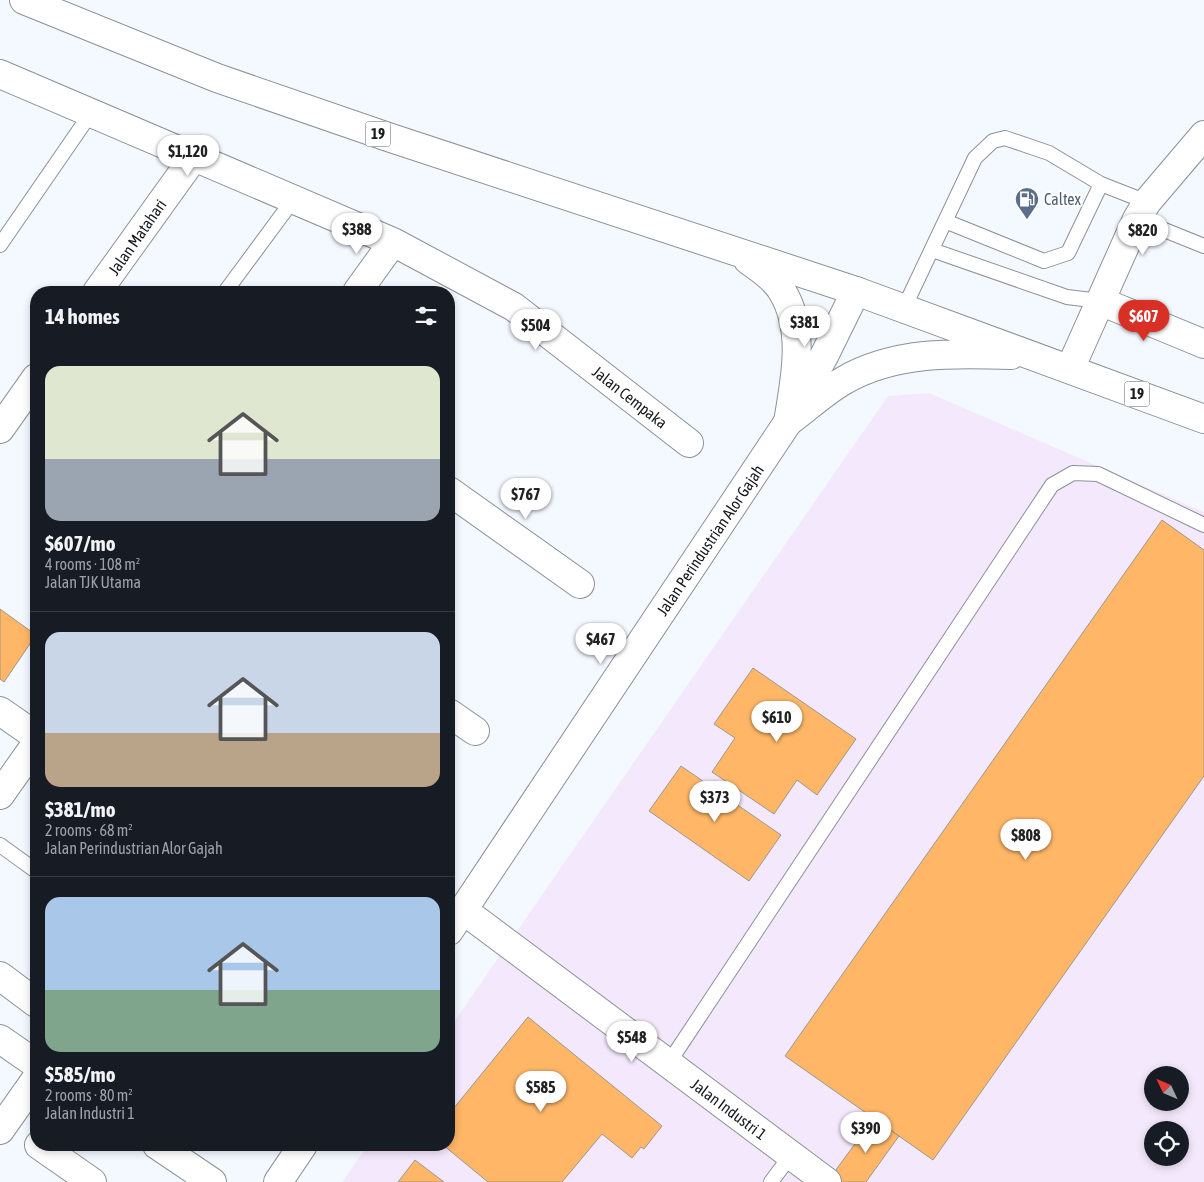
<!DOCTYPE html>
<html lang="en">
<head>
<meta charset="utf-8">
<style>
  body { margin:0; font-family:"Asap Condensed",sans-serif; background:#242831; color:#f1f3f6; height:100vh; display:flex; flex-direction:column; font-size:19px; white-space:nowrap }
  * { box-sizing:border-box; margin:0 }
  p { font-size:16px; color:#9ea1a6 }
  .icon { flex:none; width:28px; height:28px; fill:none; stroke:currentColor; stroke-width:2; stroke-linecap:round; stroke-linejoin:round }
  .map { position:relative; flex:1; overflow:hidden }
  .sheet { position:absolute; left:30px; top:286px; width:425px; height:865px; display:flex; flex-direction:column; background:#171b24; border-radius:20px; box-shadow:0 2px 8px #0003 }
  .sheet>* { flex:none }
  .needle { width:32px; rotate:314deg }
  .fabs { position:absolute; left:1144px; top:1066px; display:grid; gap:10px }
  .fabs a { display:grid; place-items:center; width:45px; height:45px; border-radius:50%; background:#171b24; box-shadow:0 2px 8px #0003; font-size:25px }
  .price { position:absolute; translate:-50% -42px; padding:0 11px; border-radius:18px; background:#fff; color:#222; font-size:16px; line-height:32px; filter:drop-shadow(0 1px 2px #0008) }
  .price::after { content:''; position:absolute; left:50%; top:30px; width:15px; height:11px; margin-left:-8px; background:inherit; clip-path:polygon(0 0,100% 0,50% 100%) }
  .price.selected { background:#d93025; color:#fff }
  ul { padding:0; list-style:none }
  li { display:grid; align-content:center; gap:10px; height:265px; padding:0 15px }
  li+li { border-top:1px solid #363941 }
  li span { display:grid; place-items:center; height:155px; border-radius:15px; color:#555 }
  li>.icon { margin-inline-start:auto }
  span .icon { width:90px; height:90px; fill:#fffc; stroke-width:1 }
  li b { font-size:21px }
  h2 { display:flex; justify-content:space-between; align-items:center; height:60px; padding:0 15px; font-size:21px }
  .map>svg:first-child { display:block }
  .industrial { fill:#f4e8fd; fill-rule:evenodd }
  .building { fill:#ffb767; stroke:#9d9690 }
  .lines { fill:none; stroke-linecap:round; stroke-linejoin:round }
  .lane-casing { stroke:#8c9198; stroke-width:16 }
  .street-casing { stroke:#8c9198; stroke-width:30 }
  .secondary-casing { stroke:#8c9198; stroke-width:30 }
  .primary-casing { stroke:#8c9198; stroke-width:30 }
  .lane { stroke:#fff; stroke-width:14 }
  .street { stroke:#fff; stroke-width:28 }
  .secondary { stroke:#fff; stroke-width:28 }
  .primary { stroke:#fff; stroke-width:28 }
  .labels { text-anchor:middle; stroke-width:4; stroke-linejoin:round; paint-order:stroke }
  .shield { fill:#fff; stroke:#5d5e60; stroke-width:1 }
  .shield-label { font-size:15px; font-weight:bold; fill:#17191c }
  .service-label { font-size:16px; fill:#4e5e75; stroke:#fff; text-anchor:start }
  .street-label { font-size:16px; fill:#17191c; stroke:#fff }
</style>
</head>
<body>
<div class="map">
<svg width="1204" height="1182" viewBox="0 0 1204 1182">
  <rect width="100%" height="100%" fill="#f4f8ff"/>
  <!-- industrial -->
  <path class="industrial" d="M 929,393 L 1204,512 L 1204,1182 L 342,1182 L 368,1145 L 449,1145 L 449,1029 L 888,396 ZM 1152,1075 L 1180,1075 L 1180,1102 L 1152,1102 ZM 1152,1130 L 1180,1130 L 1180,1158 L 1152,1158 Z"/>
  <!-- building -->
  <path class="building" d="M 1162,520 L 1204,550 L 1204,776 L 933,1160 L 785,1056 Z
    M 0,609 L 36,635 L 4,682 L 0,679 Z
    M 753,668 L 856,739 L 817,795 L 797,780 L 774,814 L 712,772 L 735,738 L 714,724 Z
    M 681,766 L 781,835 L 749,881 L 649,811 Z
    M 528,1017 L 662,1126 L 644,1149 L 641,1147 L 632,1158 L 602,1134 L 562,1182 L 488,1182 L 443,1145 L 449,1145 L 449,1114 Z
    M 874,1118 L 899,1136 L 866,1182 L 827,1182 Z
    M 415,1160 L 444,1182 L 398,1182 Z"/>
  <g class="lines">
    <!-- lane casing -->
    <g class="lane-casing">
      <path id="lane" d="M 1137,219 L 1204,246
        M 945,221 L 1044,261 L 1068,253 L 1101,184
        M 0,245 L 91,113
        M 932,250 L 1067,297 L 1100,301
        M 225,292 L 293,200
        M 904,308 L 975,158 L 993,141 L 1005,138 L 1049,153 L 1101,184 L 1147,202
        M 0,845 L 36,871
        M 668,1064 L 1052,485 L 1073,473 L 1098,474 L 1204,525
        M 771,1182 L 791,1155"/>
    </g>
    <!-- street casing -->
    <g class="street-casing">
      <path id="street" d="M 0,74 L 393,242 L 514,307 L 689,443
        M 97,292 L 194,157
        M 357,292 L 393,242
        M 1100,301 L 1204,344
        M 1070,369 L 1137,219 L 1147,202 L 1204,135
        M 0,429 L 36,378
        M 449,491 L 580,584
        M 0,711 L 36,736
        M 449,713 L 475,731
        M 0,795 L 36,744
        M 463,910 L 827,1182
        M 0,976 L 36,1003
        M 0,1039 L 36,1064
        M 0,1130 L 36,1079
        M 39,1145 L 92,1182
        M 157,1145 L 212,1182"/>
    </g>
    <!-- secondary casing -->
    <g class="secondary-casing">
      <path id="secondary" d="M 449,931 L 788,422 L 824,356 L 856,291
        M 278,1182 L 303,1145"/>
    </g>
    <!-- primary casing -->
    <g class="primary-casing">
      <path id="primary" d="M 24,0 L 217,78 L 388,137 L 856,291 L 1204,419
        M 748,260 C 760,269 775,278 782,291 C 806,330 795,380 788,422
        M 788,422 C 806,409 824,392 843,381 C 893,351 955,353 1011,355"/>
    </g>
    <!-- lane -->
    <use href="#lane" class="lane"/>
    <!-- street -->
    <use href="#street" class="street"/>
    <!-- secondary -->
    <use href="#secondary" class="secondary"/>
    <!-- primary -->
    <use href="#primary" class="primary"/>
  </g>
  <!-- icons -->
  <defs>
    <g id="fuel-pin" transform="scale(1.25)"><path d="M0 17L-7.5 6A9.5 9.5 0 1 1 7.5 6Z" fill="#5c6f8a" stroke="#fff"/><path d="M-5.5-6h7V0h2V4h1.3V-2.5L3-4.5l.8-.8L6-3V5H2.5V1h-1V6h-7ZM-4.2-4.7v3.2H.2V-4.7Z" fill="#fff"/></g>
  </defs>
  <g fill-rule="evenodd">
    <use href="#fuel-pin" x="1027" y="199"/>
  </g>
  <g class="labels">
    <!-- shield labels -->
    <g class="shield">
      <rect x="365.5" y="121.5" width="25" height="25" rx="4"/>
      <rect x="1124.5" y="381.5" width="25" height="25" rx="4"/>
    </g>
    <g class="shield-label">
      <text x="378" y="139">19</text>
      <text x="1137" y="399">19</text>
    </g>
    <!-- service labels -->
    <g class="service-label">
      <text x="1044" y="205">Caltex</text>
    </g>
    <!-- street labels -->
    <g class="street-label">
      <text transform="translate(137 237) rotate(-55)" y="6">Jalan Matahari</text>
      <text transform="translate(630 397) rotate(38)" y="6">Jalan Cempaka</text>
      <text transform="translate(710 540) rotate(-56)" y="6">Jalan Perindustrian Alor Gajah</text>
      <text transform="translate(729 1109) rotate(37)" y="6">Jalan Industri 1</text>
    </g>
  </g>
</svg>
<div class="fabs">
<a><svg class="needle" viewBox="-14 -14 28 28"><path d="M0-13l5 13h-10z" fill="#e53935"/><path d="M0 13l5-13h-10z" fill="#9ea1a6"/></svg></a>
<a><svg class="icon" aria-label="locate" viewBox="0 0 24 24"><circle cx="12" cy="12" r="6"/><path d="M12 2v4M12 18v4M2 12h4M18 12h4"/></svg></a>
</div>
<b class="price" style="left:188px;top:177px">$1,120</b>
<b class="price" style="left:357px;top:255px">$388</b>
<b class="price" style="left:1143px;top:256px">$820</b>
<b class="price selected" style="left:1144px;top:342px">$607</b>
<b class="price" style="left:805px;top:348px">$381</b>
<b class="price" style="left:536px;top:351px">$504</b>
<b class="price" style="left:526px;top:520px">$767</b>
<b class="price" style="left:601px;top:665px">$467</b>
<b class="price" style="left:777px;top:743px">$610</b>
<b class="price" style="left:715px;top:823px">$373</b>
<b class="price" style="left:1026px;top:861px">$808</b>
<b class="price" style="left:632px;top:1063px">$548</b>
<b class="price" style="left:541px;top:1113px">$585</b>
<b class="price" style="left:866px;top:1154px">$390</b>
<section class="sheet">
<h2>14 homes<svg class="icon" aria-label="filters" viewBox="0 0 24 24"><path d="M4 7h16M4 17h16"/><circle cx="9" cy="7" r="2"/><circle cx="15" cy="17" r="2"/></svg></h2>
<ul>
<li><span style="background:linear-gradient(#dfe7d0 60%,#9aa5b1 0)"><svg class="icon" aria-label="home" viewBox="0 0 24 24"><path d="M3 11l9-7 9 7M6 9v11h12V9"/></svg></span><div><b>$607/mo</b><p>4 rooms · 108 m²</p><p>Jalan TJK Utama</p></div></li>
<li><span style="background:linear-gradient(#c9d6e8 65%,#b9a48a 0)"><svg class="icon" aria-label="home" viewBox="0 0 24 24"><path d="M3 11l9-7 9 7M6 9v11h12V9"/></svg></span><div><b>$381/mo</b><p>2 rooms · 68 m²</p><p>Jalan Perindustrian Alor Gajah</p></div></li>
<li><span style="background:linear-gradient(#a9c7e8 60%,#7fa58c 0)"><svg class="icon" aria-label="home" viewBox="0 0 24 24"><path d="M3 11l9-7 9 7M6 9v11h12V9"/></svg></span><div><b>$585/mo</b><p>2 rooms · 80 m²</p><p>Jalan Industri 1</p></div></li>
</ul>
</section>
</div>
</body>
</html>
